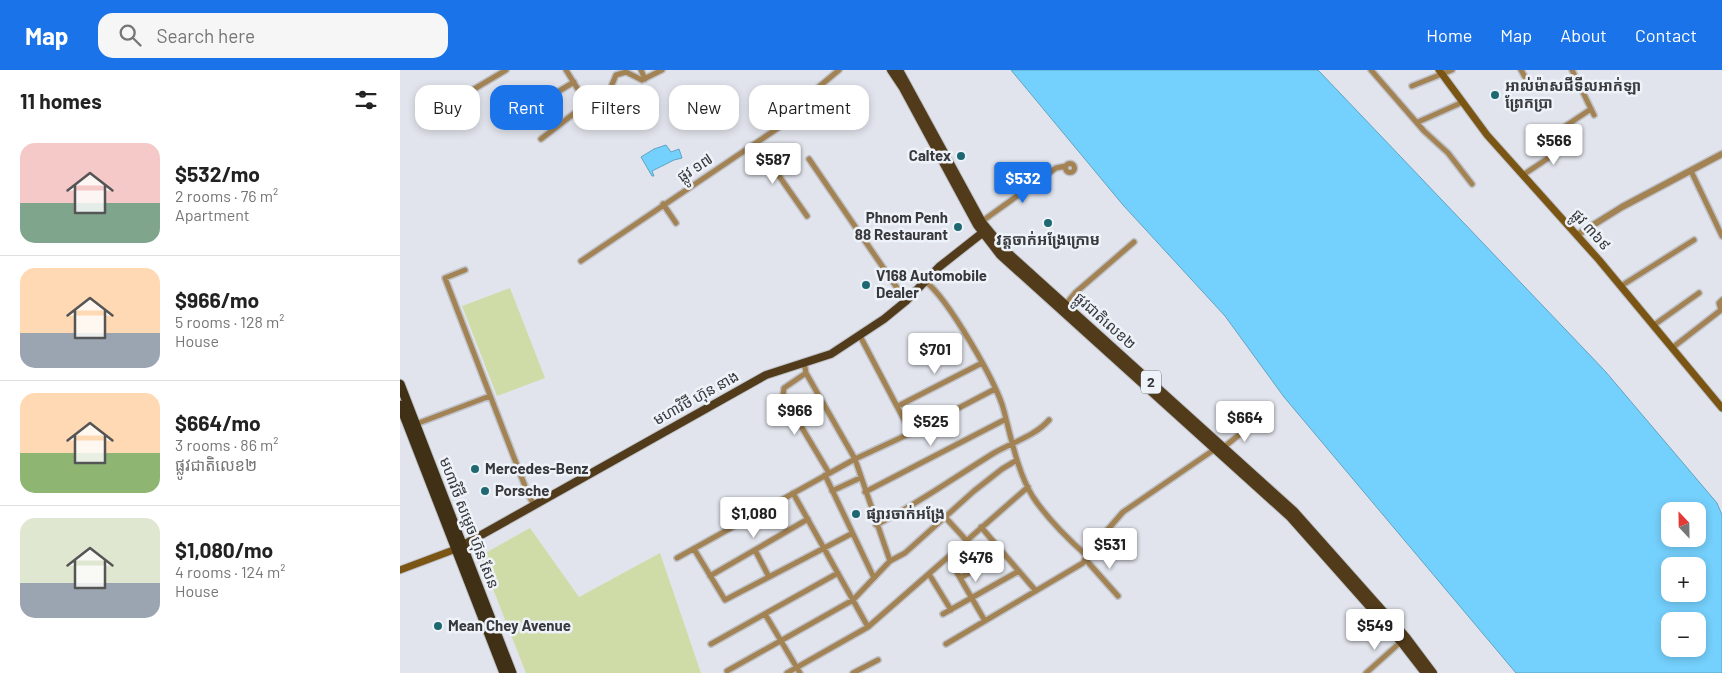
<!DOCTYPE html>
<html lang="en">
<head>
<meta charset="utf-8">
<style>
  body { margin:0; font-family:Barlow,"Noto Sans Khmer",sans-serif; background:#f6f6f6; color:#222; height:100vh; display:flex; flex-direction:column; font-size:19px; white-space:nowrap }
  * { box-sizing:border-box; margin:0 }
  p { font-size:16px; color:#767676 }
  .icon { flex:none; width:28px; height:28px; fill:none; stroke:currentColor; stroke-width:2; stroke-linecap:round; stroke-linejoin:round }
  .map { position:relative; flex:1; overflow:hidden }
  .sheet { display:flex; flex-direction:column; background:#fff; width:400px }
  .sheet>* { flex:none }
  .hud { position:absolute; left:15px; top:15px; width:475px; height:45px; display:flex; gap:10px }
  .needle { width:32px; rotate:338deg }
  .buttons { position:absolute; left:1261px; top:432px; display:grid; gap:10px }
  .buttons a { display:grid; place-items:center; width:45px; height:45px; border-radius:10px; background:#fff; box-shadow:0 2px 8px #0003; font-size:25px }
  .price { position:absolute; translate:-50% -42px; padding:0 11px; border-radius:5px; background:#fff; color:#222; font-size:16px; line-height:32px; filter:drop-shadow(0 1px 2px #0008) }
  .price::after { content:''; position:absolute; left:50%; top:30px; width:15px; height:11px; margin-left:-8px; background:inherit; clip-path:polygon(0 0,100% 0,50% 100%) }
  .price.active { background:#1a73e8; color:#fff }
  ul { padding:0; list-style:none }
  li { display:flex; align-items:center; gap:15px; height:125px; padding:0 20px }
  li+li { border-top:1px solid #e0e0e0 }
  li span { display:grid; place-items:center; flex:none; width:140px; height:100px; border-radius:15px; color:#555 }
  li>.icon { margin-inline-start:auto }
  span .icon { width:60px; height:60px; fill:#fffc; stroke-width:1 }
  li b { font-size:21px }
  h2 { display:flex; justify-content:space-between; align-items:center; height:60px; padding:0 20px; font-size:21px }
  .chip { padding:0 18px; border-radius:15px; background:#fff; box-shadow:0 2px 8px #0003; font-size:18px; line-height:45px }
  .chip.active { background:#1a73e8; color:#fff }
  header { display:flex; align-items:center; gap:30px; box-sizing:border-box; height:70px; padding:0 25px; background:#1a73e8; color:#fff }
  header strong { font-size:24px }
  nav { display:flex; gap:28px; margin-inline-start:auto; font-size:18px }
  .search { width:350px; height:45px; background:#f6f6f6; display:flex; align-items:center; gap:12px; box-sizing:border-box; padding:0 18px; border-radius:15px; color:#767676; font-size:19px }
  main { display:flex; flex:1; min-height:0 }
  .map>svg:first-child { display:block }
  .green { fill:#d0dca8 }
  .water { fill:#74d0fc; stroke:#62a3c2; fill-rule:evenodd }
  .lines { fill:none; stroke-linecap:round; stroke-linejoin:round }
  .minor-casing { stroke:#bfc2c9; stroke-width:8 }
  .tertiary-casing { stroke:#bfc2c9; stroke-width:9 }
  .secondary-casing { stroke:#bfc2c9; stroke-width:9 }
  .primary-casing { stroke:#bfc2c9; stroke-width:10 }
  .trunk-casing { stroke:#bfc2c9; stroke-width:11 }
  .minor { stroke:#a38353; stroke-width:5 }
  .tertiary { stroke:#a38353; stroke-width:6 }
  .secondary { stroke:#7a5514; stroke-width:7 }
  .primary { stroke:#513b1a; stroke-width:8 }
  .trunk { stroke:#403016; stroke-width:9 }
  .poi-dot { fill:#1e6971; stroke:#eef2f9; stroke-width:2 }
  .labels { text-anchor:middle; stroke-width:5; stroke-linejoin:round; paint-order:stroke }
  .shield { fill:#eef2f9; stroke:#6f7075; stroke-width:1 }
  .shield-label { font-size:14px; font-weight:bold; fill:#38393c }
  .poi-label { font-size:15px; font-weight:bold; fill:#38393c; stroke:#eef2f9; text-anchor:start }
  .street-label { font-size:15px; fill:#38393c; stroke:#eef2f9 }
</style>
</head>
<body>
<header>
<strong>Map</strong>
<div class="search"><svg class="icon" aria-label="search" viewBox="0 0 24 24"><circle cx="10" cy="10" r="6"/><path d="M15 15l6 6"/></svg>Search here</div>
<nav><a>Home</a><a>Map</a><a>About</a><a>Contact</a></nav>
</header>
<main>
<section class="sheet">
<h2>11 homes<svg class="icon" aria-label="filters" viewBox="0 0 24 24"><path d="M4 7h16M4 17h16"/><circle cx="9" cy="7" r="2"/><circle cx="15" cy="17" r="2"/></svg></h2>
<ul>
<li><span style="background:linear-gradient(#f6c9c9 60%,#7fa58c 0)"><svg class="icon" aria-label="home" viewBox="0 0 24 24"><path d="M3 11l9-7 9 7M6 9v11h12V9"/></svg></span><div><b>$532/mo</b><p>2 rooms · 76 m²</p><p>Apartment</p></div></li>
<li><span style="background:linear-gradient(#ffd9b3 65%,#9aa5b1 0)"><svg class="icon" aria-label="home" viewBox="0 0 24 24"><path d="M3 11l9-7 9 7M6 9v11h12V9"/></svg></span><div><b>$966/mo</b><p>5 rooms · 128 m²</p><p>House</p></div></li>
<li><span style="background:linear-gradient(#ffd9b3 60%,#8fb573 0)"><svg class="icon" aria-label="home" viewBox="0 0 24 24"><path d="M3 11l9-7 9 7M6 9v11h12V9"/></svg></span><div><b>$664/mo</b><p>3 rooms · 86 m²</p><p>ផ្លូវជាតិលេខ២</p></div></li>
<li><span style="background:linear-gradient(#dfe7d0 65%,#9aa5b1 0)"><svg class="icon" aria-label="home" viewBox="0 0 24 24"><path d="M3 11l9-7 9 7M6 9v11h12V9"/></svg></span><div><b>$1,080/mo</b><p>4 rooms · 124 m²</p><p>House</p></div></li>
</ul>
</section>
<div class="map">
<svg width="1322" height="603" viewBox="0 0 1322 603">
  <rect width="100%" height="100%" fill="#e1e4ec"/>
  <!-- green -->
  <path class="green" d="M 110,218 L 145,308 L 97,326 L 62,236 Z
    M 130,458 L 179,527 L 260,483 L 301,603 L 126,603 L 80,486 Z"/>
  <!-- water -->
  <path class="water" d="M 611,0 L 918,0 L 1205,301 L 1317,433 L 1322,445 L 1322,603 L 1116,603 L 884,327 L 825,246 L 723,135 ZM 1270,441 L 1298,441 L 1298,469 L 1270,469 ZM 1270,496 L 1298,496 L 1298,524 L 1270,524 ZM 1270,551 L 1298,551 L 1298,579 L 1270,579 Z
    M 266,75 L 271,82 L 279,79 L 282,88 L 274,90 L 252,101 L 254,106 L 252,106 L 241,87 L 254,79 Z"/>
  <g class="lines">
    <!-- minor casing -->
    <g class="minor-casing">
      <path id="minor" d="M 166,0 L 187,34
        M 241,0 L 245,9
        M 971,0 L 1024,61 L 1048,83 L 1072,114
        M 1121,0 L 1125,7
        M 1172,0 L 1194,45
        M 1012,16 L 1052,0
        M 123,38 L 141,32 L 174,12
        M 22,50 L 106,0
        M 1018,52 L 1063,32
        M 1158,61 L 1191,39
        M 141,69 L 185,35 L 208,24 L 216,5 L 226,2 L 242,10 L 262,0
        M 356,73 L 407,146
        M 409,89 L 506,231
        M665.5 98a4.5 4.5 0 1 1 9 0a4.5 4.5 0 1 1-9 0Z
        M 1291,101 L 1322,166
        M 1123,105 L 1174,71
        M 263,134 L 276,153
        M 581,152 L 656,98 L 666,96
        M 181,191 L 387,52 L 403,30 L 439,0
        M 65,200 L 45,208 L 128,424 L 134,435
        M 526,212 C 548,229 597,313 604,341 C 611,368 618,403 633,427 C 647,448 668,469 687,486
        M 1221,216 L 1294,170
        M 665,235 L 675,223 L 734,172
        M 1254,255 L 1299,223
        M 460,266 L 511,363
        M 1272,278 L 1321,240 L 1319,233 L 1322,230
        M 404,292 L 406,303 L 455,389 L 490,491
        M 406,303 L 384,318 L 383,326 L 429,403
        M 498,336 L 582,293
        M 16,354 L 90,326
        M 824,377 L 854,353
        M 425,405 L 474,508
        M 432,421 L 460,408
        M 465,422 L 606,349
        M 393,423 L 468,557
        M 545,447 L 566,470
        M 476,455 C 518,434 555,407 594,383 C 613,372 635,366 649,350
        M 581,457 L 636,521
        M 294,479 L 325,530 L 451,464
        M 355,480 L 369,507
        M 548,487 L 585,551
        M 277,488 L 455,389 L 511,363 L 595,319
        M 686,490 L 718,526
        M 529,504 L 551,540
        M 310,506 L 408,449
        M 560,508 L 583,495
        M 365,544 L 400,603
        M 543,544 L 619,501
        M 311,574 L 438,503
        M 546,574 L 683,493 L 689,481 L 723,442 L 815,379
        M 327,601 L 453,530 L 490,491 L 505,483 L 574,421 L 602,399 L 617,390
        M 387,603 L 468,557 L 628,417
        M 453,603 L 478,590
        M 966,603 L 1003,570"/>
    </g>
    <!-- tertiary casing -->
    <g class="tertiary-casing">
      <path id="tertiary" d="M 1177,165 L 1222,137 L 1322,84"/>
    </g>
    <!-- secondary casing -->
    <g class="secondary-casing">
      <path id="secondary" d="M 1039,0 L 1087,65 L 1199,190 L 1322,338
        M 0,500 L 56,479"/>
    </g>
    <!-- primary casing -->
    <g class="primary-casing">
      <path id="primary" d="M 491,0 L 503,18 L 577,155 L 600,185 L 890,447 L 1001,572 L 1025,603
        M 499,0 L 582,152 L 605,180 L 894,441 L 1006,567 L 1033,603
        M 58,478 L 366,305 L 431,284 L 484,249 L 506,231 L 539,197 L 586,160"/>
    </g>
    <!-- trunk casing -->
    <g class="trunk-casing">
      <path id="trunk" d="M 0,314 L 112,603
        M 0,335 L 104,603"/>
    </g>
    <!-- minor -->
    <use href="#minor" class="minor"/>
    <!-- tertiary -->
    <use href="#tertiary" class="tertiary"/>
    <!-- secondary -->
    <use href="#secondary" class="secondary"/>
    <!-- primary -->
    <use href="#primary" class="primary"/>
    <!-- trunk -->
    <use href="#trunk" class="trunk"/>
  </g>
  <!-- markers -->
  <g class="poi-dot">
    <circle cx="1095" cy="25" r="5"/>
    <circle cx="561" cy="86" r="5"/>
    <circle cx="648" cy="153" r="5"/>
    <circle cx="558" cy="157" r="5"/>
    <circle cx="466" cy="215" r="5"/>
    <circle cx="75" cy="399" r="5"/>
    <circle cx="85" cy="421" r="5"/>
    <circle cx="456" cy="444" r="5"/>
    <circle cx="38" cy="556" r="5"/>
  </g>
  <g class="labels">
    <!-- shield labels -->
    <rect class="shield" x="741" y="300.5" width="20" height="23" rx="4"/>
    <g class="shield-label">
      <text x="751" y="317">2</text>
    </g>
    <!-- poi labels -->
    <g class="poi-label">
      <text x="1105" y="21">អាល់ម៉ាសជីទីលអាក់ឡា<tspan x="1105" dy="17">ព្រែកប្រា</tspan></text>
      <text x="551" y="91" text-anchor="end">Caltex</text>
      <text x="548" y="153" text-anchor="end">Phnom Penh<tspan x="548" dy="17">88 Restaurant</tspan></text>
      <text x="648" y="175" text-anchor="middle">វត្តចាក់អង្រែក្រោម</text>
      <text x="476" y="211">V168 Automobile<tspan x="476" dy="17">Dealer</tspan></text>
      <text x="85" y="404">Mercedes-Benz</text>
      <text x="95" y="426">Porsche</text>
      <text x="466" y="449">ផ្សារចាក់អង្រែ</text>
      <text x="48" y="561">Mean Chey Avenue</text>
    </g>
    <!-- street labels -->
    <g class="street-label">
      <text transform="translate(295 98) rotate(-33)" y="5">ផ្លូវ ១៧</text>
      <text transform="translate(1191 160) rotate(48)" y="5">ផ្លូវ ៣៦៩</text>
      <text transform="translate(705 251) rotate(42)" y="5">ផ្លូវជាតិលេខ២</text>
      <text transform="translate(296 328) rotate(-29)" y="5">មហាវិថី ហ៊ុន នាង</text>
      <text transform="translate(69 453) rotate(69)" y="5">មហាវិថី សម្តេច ហ៊ុន សែន</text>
    </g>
  </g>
</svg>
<div class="buttons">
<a><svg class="needle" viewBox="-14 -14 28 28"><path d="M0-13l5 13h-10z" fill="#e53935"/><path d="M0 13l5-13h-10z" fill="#767676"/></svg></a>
<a>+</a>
<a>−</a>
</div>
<b class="price" style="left:1154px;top:96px">$566</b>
<b class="price" style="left:373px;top:115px">$587</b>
<b class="price active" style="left:623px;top:134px">$532</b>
<b class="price" style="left:535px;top:305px">$701</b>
<b class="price" style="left:395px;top:366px">$966</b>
<b class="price" style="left:845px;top:373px">$664</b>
<b class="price" style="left:531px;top:377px">$525</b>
<b class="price" style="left:354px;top:469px">$1,080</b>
<b class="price" style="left:710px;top:500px">$531</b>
<b class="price" style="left:576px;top:513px">$476</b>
<b class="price" style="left:975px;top:581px">$549</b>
<div class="hud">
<a class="chip">Buy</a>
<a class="chip active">Rent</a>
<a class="chip">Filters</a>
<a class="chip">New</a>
<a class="chip">Apartment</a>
</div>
</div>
</main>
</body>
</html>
